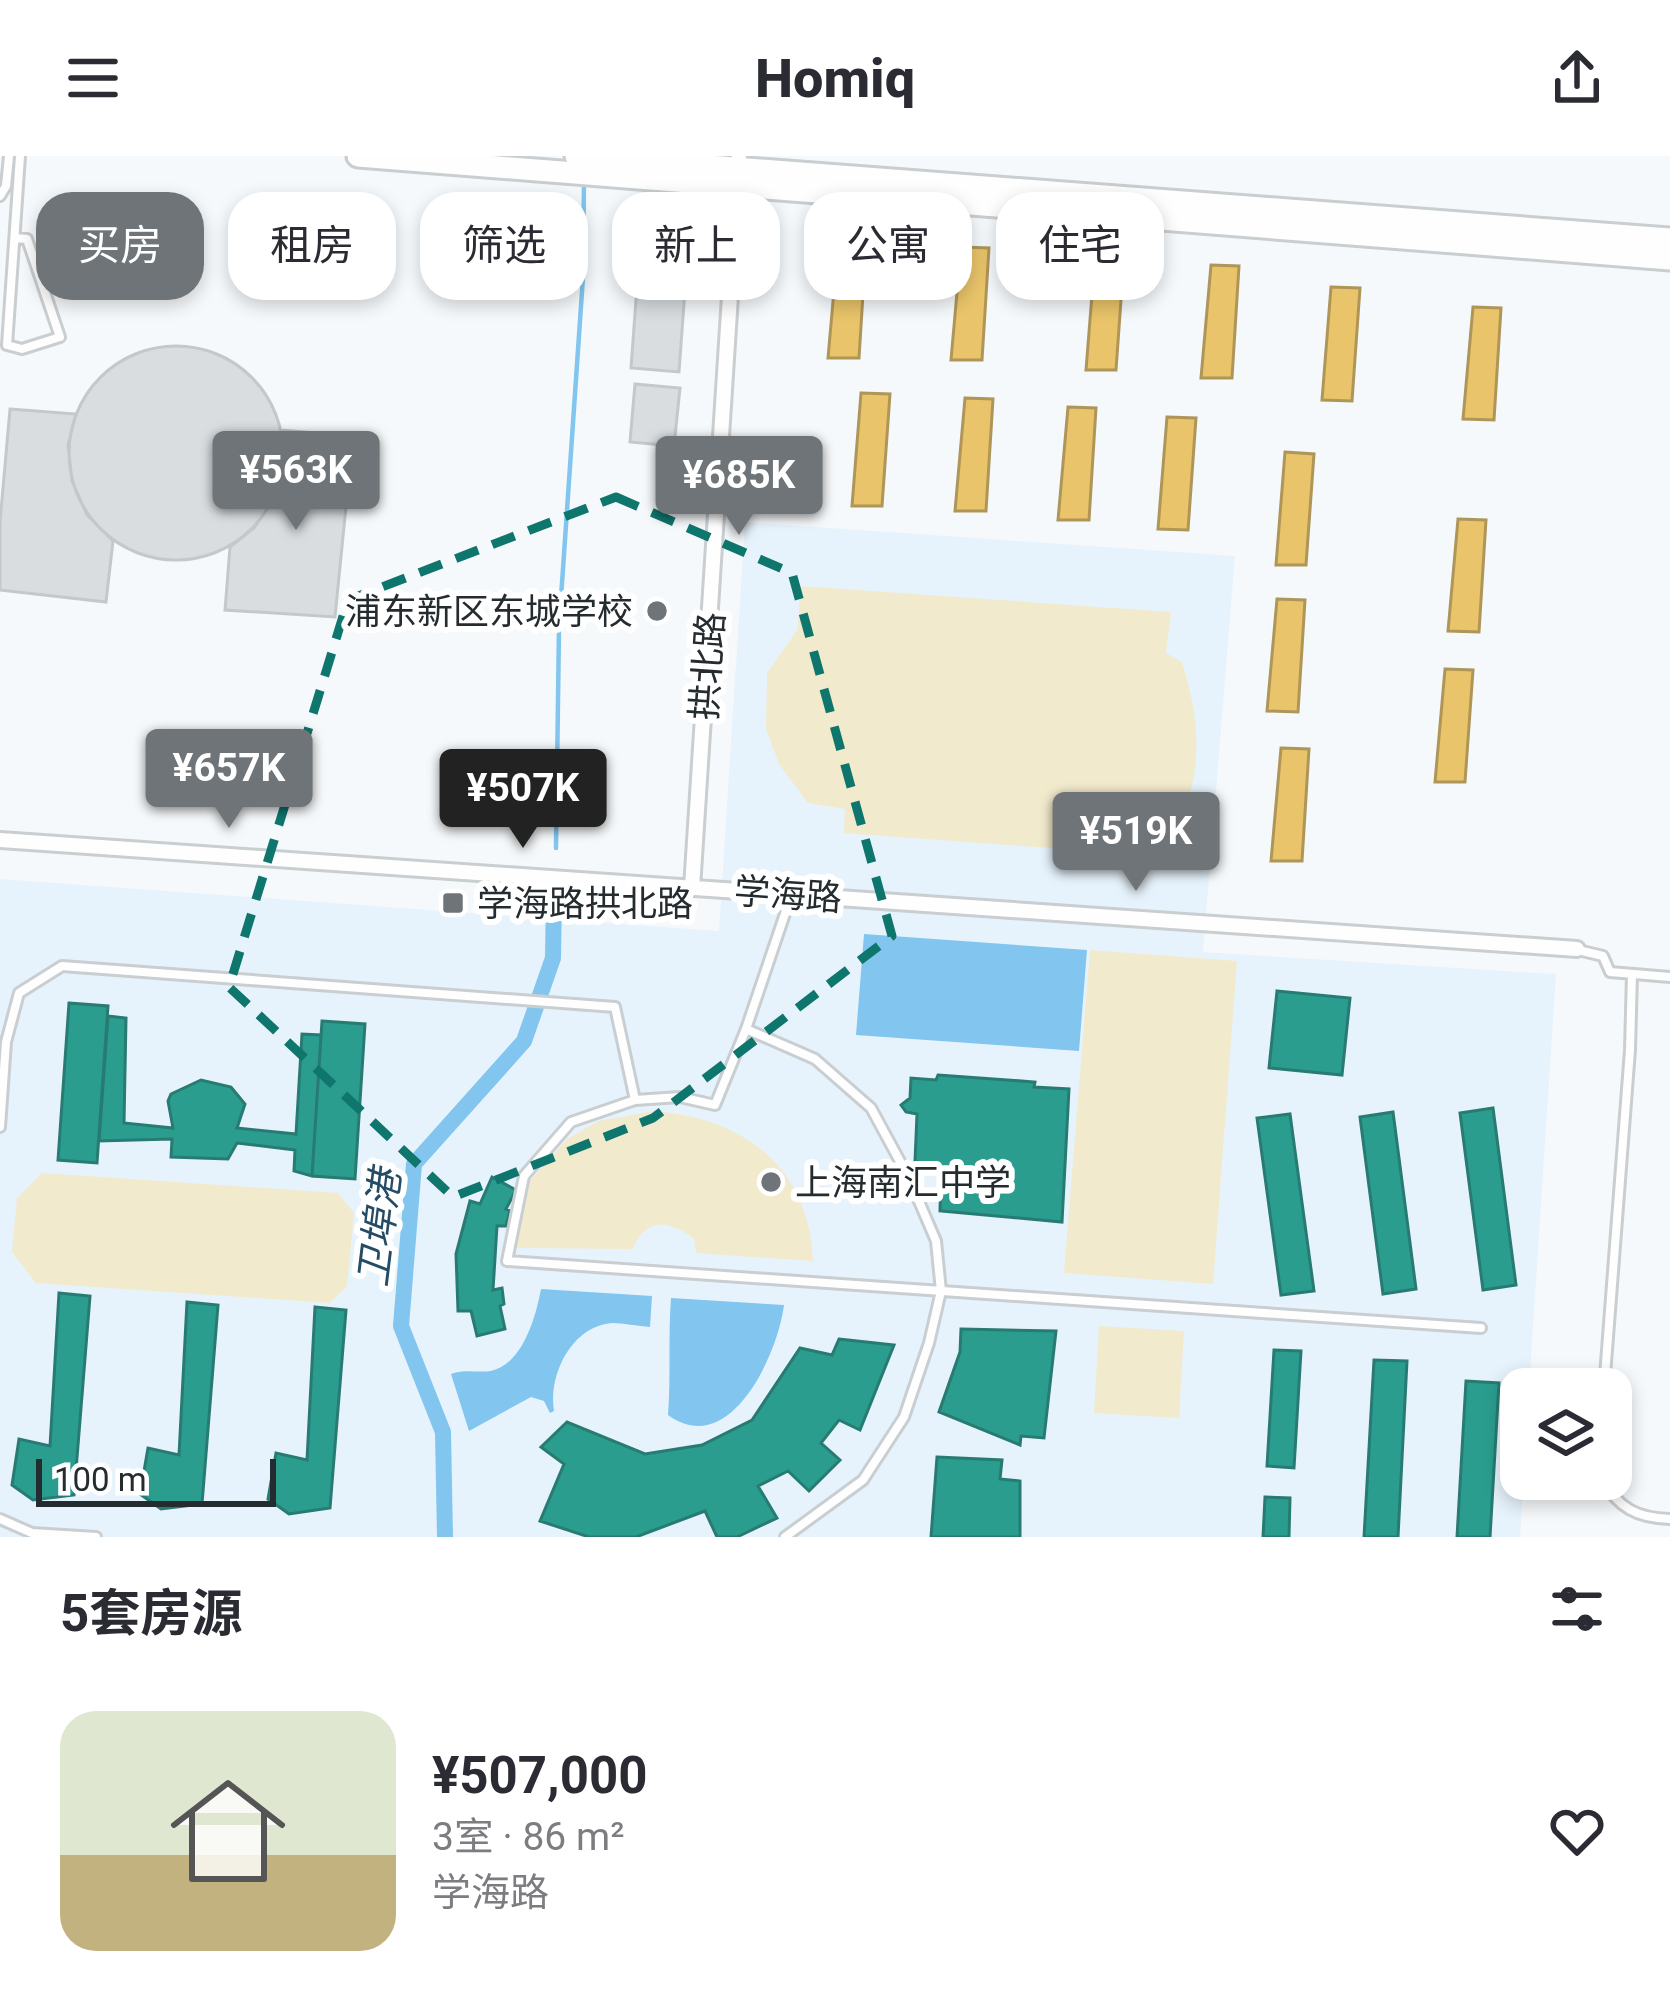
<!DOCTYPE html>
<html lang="zh">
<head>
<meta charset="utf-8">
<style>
  body { margin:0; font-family:Roboto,"Noto Sans SC",sans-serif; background:#f2f2f3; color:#2b2b33; height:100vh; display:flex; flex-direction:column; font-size:45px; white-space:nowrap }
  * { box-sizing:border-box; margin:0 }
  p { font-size:39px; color:#7c7c81 }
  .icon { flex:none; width:66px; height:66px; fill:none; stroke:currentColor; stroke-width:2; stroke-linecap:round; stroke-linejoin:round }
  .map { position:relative; height:1381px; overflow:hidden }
  .side { display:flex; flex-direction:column; background:#fff; flex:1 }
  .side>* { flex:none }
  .banner { position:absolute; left:36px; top:36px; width:1599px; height:108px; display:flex; gap:24px }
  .controls { position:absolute; left:1500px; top:1212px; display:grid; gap:24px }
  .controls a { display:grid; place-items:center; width:132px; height:132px; border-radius:24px; background:#fff; box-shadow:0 6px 18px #0003; font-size:60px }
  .scale { position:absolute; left:36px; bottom:30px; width:240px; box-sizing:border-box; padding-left:12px; border:6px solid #252c30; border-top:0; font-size:33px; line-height:42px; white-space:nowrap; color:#252c30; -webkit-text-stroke:9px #fff; paint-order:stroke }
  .price { position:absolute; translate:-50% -102px; padding:0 27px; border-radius:12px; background:#6e7477; color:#fff; font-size:39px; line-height:78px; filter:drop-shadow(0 3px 6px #0008) }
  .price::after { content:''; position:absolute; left:50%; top:72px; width:36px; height:27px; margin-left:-18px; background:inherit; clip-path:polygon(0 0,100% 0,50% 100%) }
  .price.current { background:#222; color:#fff }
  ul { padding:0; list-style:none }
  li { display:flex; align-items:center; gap:36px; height:300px; padding:0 60px }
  li span { display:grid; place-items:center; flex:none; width:336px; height:240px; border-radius:36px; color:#555 }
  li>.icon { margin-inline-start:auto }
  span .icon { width:144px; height:144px; fill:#fffc; stroke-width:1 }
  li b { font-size:51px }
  h2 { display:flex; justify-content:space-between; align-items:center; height:144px; padding:0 60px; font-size:51px }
  .chip { padding:0 42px; border-radius:36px; background:#fff; box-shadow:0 6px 18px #0003; font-size:42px; line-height:108px }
  .chip.current { background:#6e7477; color:#fff }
  header { display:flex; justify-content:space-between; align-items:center; height:156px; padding:0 60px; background:#fff; font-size:54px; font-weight:800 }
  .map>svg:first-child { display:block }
  .built { fill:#e7f3fc }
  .green { fill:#f2eacc }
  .water { fill:#82c5ee }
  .homes { fill:#e9c46a; stroke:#ae9659; stroke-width:3 }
  .schools { fill:#2a9d8f; stroke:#287b72; stroke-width:3 }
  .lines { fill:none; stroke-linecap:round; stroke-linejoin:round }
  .stream { stroke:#82c5ee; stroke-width:4.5 }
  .canal { stroke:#82c5ee; stroke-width:16 }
  .building { fill:#d9dde0; stroke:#c3c8cb; stroke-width:3 }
  .service-casing { stroke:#c9ced1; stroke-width:14 }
  .minor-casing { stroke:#c9ced1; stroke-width:20 }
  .secondary-casing { stroke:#c9ced1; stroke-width:27 }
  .service { stroke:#fefefe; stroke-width:8 }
  .minor { stroke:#fefefe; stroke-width:14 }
  .secondary { stroke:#fefefe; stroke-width:21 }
  .marked { fill:none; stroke:#0f766e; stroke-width:9; stroke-dasharray:24 15; stroke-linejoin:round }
  .poi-dot { fill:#6e7477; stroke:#fff; stroke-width:4.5 }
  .labels { text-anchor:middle; stroke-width:12; stroke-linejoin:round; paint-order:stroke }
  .poi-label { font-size:36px; fill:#252c30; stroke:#fff; text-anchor:start }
  .street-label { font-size:36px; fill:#252c30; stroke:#fff }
  .water-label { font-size:39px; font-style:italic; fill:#254c65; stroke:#fff }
</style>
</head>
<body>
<header><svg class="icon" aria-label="menu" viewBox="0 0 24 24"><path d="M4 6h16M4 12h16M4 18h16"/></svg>Homiq<svg class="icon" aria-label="share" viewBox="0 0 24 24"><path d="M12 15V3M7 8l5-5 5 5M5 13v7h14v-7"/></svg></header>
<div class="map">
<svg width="1670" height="1381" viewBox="0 0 1670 1381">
  <rect width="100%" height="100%" fill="#f6f9fb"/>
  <!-- built -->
  <path class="built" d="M 745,366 L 1235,400 L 1203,796 L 1556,818 L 1529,1233 L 1521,1233 L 1524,1323 L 1520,1381 L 0,1381 L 0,723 L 719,775 Z"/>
  <!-- green -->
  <path class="green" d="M 800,430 L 1171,456 L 1166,497 L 1182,506 C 1202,572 1202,613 1177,678 L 1138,676 L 1103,696 L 844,677 L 845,653 L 808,647 L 779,608 L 766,573 L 767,517 L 798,473 Z
    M 1090,794 L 1237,805 L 1213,1128 L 1064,1117 Z
    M 654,955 C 743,962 809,1010 813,1105 L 696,1097 L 694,1083 C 670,1064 645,1061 633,1093 L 516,1092 L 530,1025 L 567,983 L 599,965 Z
    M 42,1017 L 338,1037 L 354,1057 L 347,1130 L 330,1147 L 36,1127 L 12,1096 L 17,1042 Z
    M 1099,1170 L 1184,1175 L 1179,1262 L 1094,1257 Z"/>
  <!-- water -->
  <path class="water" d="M 864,778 L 1087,794 L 1079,895 L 856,879 Z
    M 541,1133 L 652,1140 L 650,1171 C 638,1170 622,1167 612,1167 C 571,1170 548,1220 554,1255 L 550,1257 L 544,1245 L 531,1241 L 469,1275 L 451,1218 C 466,1213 477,1217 491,1215 C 523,1208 536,1160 541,1133 Z
    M 671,1142 L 784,1149 C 778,1198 730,1304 668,1259 C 671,1220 668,1182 671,1142 Z"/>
  <!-- homes -->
  <path class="homes" d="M 838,89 L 866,90 L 859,202 L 828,202 Z
    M 961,91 L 989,92 L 982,204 L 951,204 Z
    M 1095,101 L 1124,102 L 1116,214 L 1086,214 Z
    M 1211,109 L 1239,110 L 1232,222 L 1201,222 Z
    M 1331,131 L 1360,132 L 1352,245 L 1322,244 Z
    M 1473,151 L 1501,152 L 1494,264 L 1463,263 Z
    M 861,237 L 890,238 L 882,350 L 852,350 Z
    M 965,242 L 993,243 L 986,355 L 955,355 Z
    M 1068,251 L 1096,252 L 1089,364 L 1058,364 Z
    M 1167,261 L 1196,262 L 1188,374 L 1158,373 Z
    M 1285,296 L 1314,298 L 1306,409 L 1276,409 Z
    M 1458,363 L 1486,364 L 1479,476 L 1448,475 Z
    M 1277,443 L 1305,444 L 1298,556 L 1267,555 Z
    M 1445,513 L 1473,514 L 1465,626 L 1435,626 Z
    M 1281,592 L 1309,593 L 1302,705 L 1271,705 Z"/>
  <!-- schools -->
  <path class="schools" d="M 1277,835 L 1350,842 L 1342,919 L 1269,912 Z
    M 69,847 L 108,850 L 97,1007 L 58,1004 Z
    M 108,860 L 126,862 L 124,967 L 173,972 L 168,945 L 171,938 L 201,924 L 231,931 L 245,948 L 237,972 L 296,978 L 302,878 L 321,879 L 312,1020 L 294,1015 L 295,994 L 237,987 L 228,1003 L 171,1001 L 172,983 L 99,985 Z
    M 322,865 L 365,868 L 355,1023 L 312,1020 Z
    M 938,919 L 1035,926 L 1034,931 L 1069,933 L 1062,1066 L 940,1055 L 941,1015 L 915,1005 L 917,958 L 906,956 L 901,949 L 910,942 L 911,922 L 936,924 Z
    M 1493,952 L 1516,1129 L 1483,1134 L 1460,957 Z
    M 1393,956 L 1416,1133 L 1383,1138 L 1360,961 Z
    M 1290,958 L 1314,1135 L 1281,1139 L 1257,962 Z
    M 492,1021 L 516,1034 L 506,1053 L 510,1055 L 506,1070 L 497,1070 L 493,1134 L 502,1132 L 504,1148 L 500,1150 L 505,1173 L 477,1180 L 471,1155 L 458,1155 L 456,1098 L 470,1045 L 480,1048 Z
    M 59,1137 L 90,1140 L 74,1339 L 33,1344 L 12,1329 L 19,1283 L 50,1290 Z
    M 187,1146 L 218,1149 L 202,1348 L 161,1353 L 140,1338 L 148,1292 L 179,1299 Z
    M 315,1151 L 346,1154 L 330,1352 L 289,1358 L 268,1343 L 276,1297 L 307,1304 Z
    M 961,1173 L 1056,1175 L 1044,1282 L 1021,1280 L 1020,1289 L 939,1256 L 960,1196 Z
    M 839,1183 L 894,1189 L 860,1274 L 839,1264 L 821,1287 L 840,1304 L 809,1335 L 788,1315 L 758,1330 L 777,1362 L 737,1381 L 717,1381 L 705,1355 L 636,1381 L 589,1381 L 540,1365 L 564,1308 L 541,1291 L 567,1266 L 645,1298 L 702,1289 L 752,1264 L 800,1192 L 832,1199 Z
    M 1274,1194 L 1301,1195 L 1294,1312 L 1267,1310 Z
    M 1374,1204 L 1407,1205 L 1398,1381 L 1364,1381 Z
    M 1466,1225 L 1499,1227 L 1490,1381 L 1457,1381 Z
    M 937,1301 L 1002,1304 L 1000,1323 L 1020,1325 L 1020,1381 L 931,1381 Z
    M 1265,1341 L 1290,1342 L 1289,1381 L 1263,1381 Z"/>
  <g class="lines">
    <!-- stream -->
    <path class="stream" d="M 556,692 L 559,471 L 583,121 L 584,24"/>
    <!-- canal -->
    <path class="canal" d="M 445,1381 L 443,1276 L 401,1170 L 414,1008 L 524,885 L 553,802 L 554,736"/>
  </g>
  <!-- building -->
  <path class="building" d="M 640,89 L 688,92 L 679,216 L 631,212 Z
    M69 297a107 107 0 1 1 214 0a107 107 0 1 1-214 0Z
    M 635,228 L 680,232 L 674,290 L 630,286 Z
    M 10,253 L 76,258 L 68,289 L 72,325 L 87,359 L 113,385 L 106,446 L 0,434 L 0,366 Z
    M 280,274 L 353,280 L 335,461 L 225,454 L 230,391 L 254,372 L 272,346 L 281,317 Z"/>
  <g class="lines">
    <!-- service casing -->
    <g class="service-casing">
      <path id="service" d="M 0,40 L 6,30 L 9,0
        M 15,82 L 27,83 L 60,181 L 22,193 L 7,189 L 20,0
        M 791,740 L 746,873 L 715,949 L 680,941 L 635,944 L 571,966 L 524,1020 L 507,1105 L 1481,1172
        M 1578,794 L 1603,800 L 1610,816 L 1670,821
        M 746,873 L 815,903 L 871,952 L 909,1022 L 936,1085 L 941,1135 L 929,1187 L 904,1261 L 863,1324 L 785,1381
        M 0,971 L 6,886 L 19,837 L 62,810 L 615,851 L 635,944
        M 1604,1233 L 1630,894 L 1632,818
        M 1602,1323 C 1618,1352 1637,1362 1670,1363
        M 0,1363 L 32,1377 L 96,1381"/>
    </g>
    <!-- minor casing -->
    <g class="minor-casing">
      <path id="minor" d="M 0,684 L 1577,793
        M 692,732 L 739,0"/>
    </g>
    <!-- secondary casing -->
    <g class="secondary-casing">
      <path id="secondary" d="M 358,0 L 1670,103
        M 576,0 L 1670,83"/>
    </g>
    <!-- service -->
    <use href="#service" class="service"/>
    <!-- minor -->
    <use href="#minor" class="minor"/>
    <!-- secondary -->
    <use href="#secondary" class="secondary"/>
  </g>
  <!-- marked area -->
  <path class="marked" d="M 616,341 L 792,417 L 892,780 L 653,962 L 453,1041 L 229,831 L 348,444 Z"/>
  <!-- markers -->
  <g class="poi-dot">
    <circle cx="657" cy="455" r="12"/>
    <rect x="441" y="735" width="24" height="24" rx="6"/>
    <circle cx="771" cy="1026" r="12"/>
  </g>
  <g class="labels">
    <!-- poi labels -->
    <g class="poi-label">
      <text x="633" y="468" text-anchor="end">浦东新区东城学校</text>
      <text x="477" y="760">学海路拱北路</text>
      <text x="795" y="1039">上海南汇中学</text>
    </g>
    <!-- street labels -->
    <g class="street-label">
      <text transform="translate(707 510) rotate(-86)" y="13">拱北路</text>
      <text transform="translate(788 738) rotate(4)" y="13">学海路</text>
    </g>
    <!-- water labels -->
    <g class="water-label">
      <text transform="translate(379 1072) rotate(-83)" y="14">卫埠港</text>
    </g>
  </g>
</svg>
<div class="controls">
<a><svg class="icon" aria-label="layers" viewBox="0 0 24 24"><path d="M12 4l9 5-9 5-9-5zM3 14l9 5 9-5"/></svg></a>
</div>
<div class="scale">100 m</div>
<b class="price" style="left:296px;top:377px">¥563K</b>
<b class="price" style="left:739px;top:382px">¥685K</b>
<b class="price" style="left:229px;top:675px">¥657K</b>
<b class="price current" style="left:523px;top:695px">¥507K</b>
<b class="price" style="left:1136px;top:738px">¥519K</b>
<div class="banner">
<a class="chip current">买房</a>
<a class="chip">租房</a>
<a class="chip">筛选</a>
<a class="chip">新上</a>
<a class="chip">公寓</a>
<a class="chip">住宅</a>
</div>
</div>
<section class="side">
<h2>5套房源<svg class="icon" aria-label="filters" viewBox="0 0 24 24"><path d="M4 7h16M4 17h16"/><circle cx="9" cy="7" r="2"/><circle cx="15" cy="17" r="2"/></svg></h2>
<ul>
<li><span style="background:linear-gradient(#dfe7d0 60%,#c2b280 0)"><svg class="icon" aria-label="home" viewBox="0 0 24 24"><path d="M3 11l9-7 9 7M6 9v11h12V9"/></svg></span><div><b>¥507,000</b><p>3室 · 86 m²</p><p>学海路</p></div><svg class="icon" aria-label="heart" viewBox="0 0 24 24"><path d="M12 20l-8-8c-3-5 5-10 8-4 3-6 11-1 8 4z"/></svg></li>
</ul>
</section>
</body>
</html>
